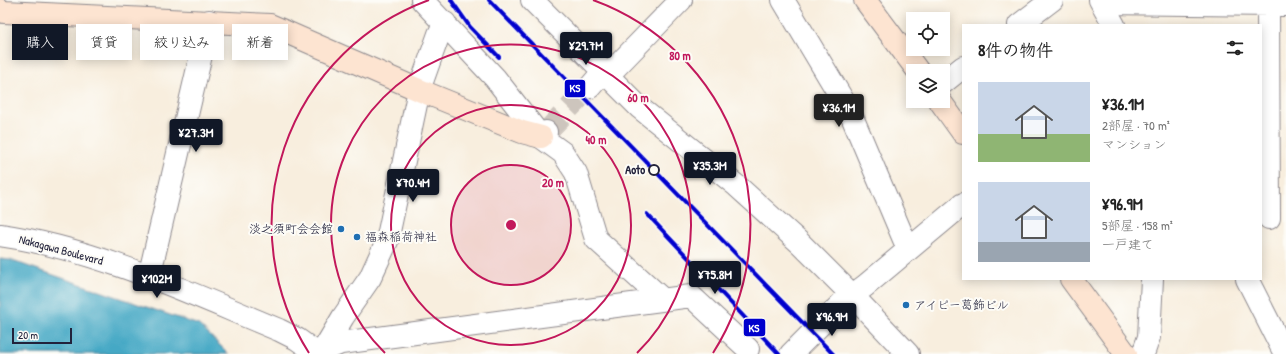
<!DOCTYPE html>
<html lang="ja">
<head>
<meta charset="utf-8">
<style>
  body { margin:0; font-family:"Patrick Hand","Klee One",sans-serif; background:#f6f6f6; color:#222; height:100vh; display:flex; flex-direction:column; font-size:15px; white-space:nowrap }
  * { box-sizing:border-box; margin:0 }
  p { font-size:13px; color:#767676 }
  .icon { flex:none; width:22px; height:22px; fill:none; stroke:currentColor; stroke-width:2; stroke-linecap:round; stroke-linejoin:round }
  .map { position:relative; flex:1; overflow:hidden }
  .panel { position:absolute; left:962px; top:24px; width:300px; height:256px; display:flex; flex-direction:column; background:#fff; border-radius:0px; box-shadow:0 2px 10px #0003 }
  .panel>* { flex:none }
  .guide { position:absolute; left:12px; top:24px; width:380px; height:36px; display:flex; gap:8px }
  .tools { position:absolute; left:906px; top:12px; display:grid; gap:8px }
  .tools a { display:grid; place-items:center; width:44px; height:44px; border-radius:0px; background:#fff; box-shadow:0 2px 10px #0003; font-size:20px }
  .scale { position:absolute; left:12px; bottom:10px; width:60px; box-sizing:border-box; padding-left:4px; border:2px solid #22223b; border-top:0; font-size:11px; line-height:14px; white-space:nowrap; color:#22223b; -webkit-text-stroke:3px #fdfcf7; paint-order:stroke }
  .price { position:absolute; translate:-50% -34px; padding:0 9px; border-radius:4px; background:#111827; color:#fff; font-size:13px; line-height:26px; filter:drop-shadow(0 1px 2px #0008) }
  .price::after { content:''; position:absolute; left:50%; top:24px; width:12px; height:9px; margin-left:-6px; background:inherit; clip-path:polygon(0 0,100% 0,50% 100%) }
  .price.active { background:#222; color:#fff }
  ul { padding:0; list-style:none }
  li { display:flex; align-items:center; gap:12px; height:100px; padding:0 16px }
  li span { display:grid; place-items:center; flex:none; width:112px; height:80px; border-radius:0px; color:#555 }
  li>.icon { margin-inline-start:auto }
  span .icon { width:48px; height:48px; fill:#fffc; stroke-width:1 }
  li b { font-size:17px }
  h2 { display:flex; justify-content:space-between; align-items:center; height:48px; padding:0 16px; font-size:17px }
  .tag { padding:0 14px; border-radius:0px; background:#fff; box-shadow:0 2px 10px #0003; font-size:14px; line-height:36px }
  .tag.active { background:#111827; color:#fff }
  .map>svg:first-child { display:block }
  .water { fill:#45a8c5; stroke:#346580 }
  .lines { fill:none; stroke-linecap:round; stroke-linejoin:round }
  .street-tunnel { stroke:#cdc5bd; stroke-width:22; stroke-dasharray:22 11; stroke-linecap:butt }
  .street-casing { stroke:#8d888c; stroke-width:24 }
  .secondary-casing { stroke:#8d888c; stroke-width:24 }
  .street { stroke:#fff; stroke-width:22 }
  .secondary { stroke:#fde4d1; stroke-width:22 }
  .rail-1-casing { stroke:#fdfcf7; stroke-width:7 }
  .rail-1 { stroke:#0000cd; stroke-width:4 }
  .ring { fill:none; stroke:#c2185b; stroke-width:2 }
  .stop-dot { fill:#fdfcf7; stroke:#22223b; stroke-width:2 }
  .poi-dot { fill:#1f6fb2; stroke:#fdfcf7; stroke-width:1.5 }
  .labels { text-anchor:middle; stroke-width:4; stroke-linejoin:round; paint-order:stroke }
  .stop-label { font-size:12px; font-weight:bold; fill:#22223b; stroke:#fdfcf7; text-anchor:end }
  .poi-label { font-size:12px; fill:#22223b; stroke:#fdfcf7; text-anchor:start }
  .street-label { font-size:12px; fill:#22223b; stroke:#fdfcf7 }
  .centre { fill:#c2185b; stroke:#fdfcf7; stroke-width:2 }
  .ring-label { font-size:12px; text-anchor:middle; font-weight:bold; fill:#c2185b; stroke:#fdfcf7; stroke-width:4; stroke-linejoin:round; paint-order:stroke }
  .line-badge { stroke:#fdfcf7; stroke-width:1.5 }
  .badge-label { font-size:11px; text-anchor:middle; font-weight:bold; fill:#fff }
</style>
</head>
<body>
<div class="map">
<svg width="1286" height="354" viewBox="0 0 1286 354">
  <rect width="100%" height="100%" fill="#fdfcf7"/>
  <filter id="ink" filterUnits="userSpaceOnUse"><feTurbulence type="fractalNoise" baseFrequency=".025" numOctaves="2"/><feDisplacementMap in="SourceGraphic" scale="8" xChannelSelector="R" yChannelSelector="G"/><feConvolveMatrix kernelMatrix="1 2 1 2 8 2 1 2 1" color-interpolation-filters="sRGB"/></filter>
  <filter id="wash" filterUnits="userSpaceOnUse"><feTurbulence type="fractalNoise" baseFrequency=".012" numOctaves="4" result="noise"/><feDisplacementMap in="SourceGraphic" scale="16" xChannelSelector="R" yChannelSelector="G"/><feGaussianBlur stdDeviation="0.9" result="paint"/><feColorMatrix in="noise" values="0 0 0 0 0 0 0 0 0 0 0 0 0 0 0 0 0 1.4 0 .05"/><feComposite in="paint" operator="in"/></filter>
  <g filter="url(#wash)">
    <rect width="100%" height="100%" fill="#f8eede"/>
    <!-- water -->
    <path class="water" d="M 0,259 L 10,260 L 199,325 L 229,354 L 0,354 Z"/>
  </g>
  <g filter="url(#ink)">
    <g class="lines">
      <!-- street-tunnel -->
      <path class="street-tunnel" d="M 546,132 L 590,87"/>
      <!-- street casing -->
      <g class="street-casing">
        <path id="street" d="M 422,0 L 495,78 L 541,137
          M 532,0 L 640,108 L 737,186 L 800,243 L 853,296 L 908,354
          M 783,0 L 850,112 L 908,249
          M 1100,0 L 1114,25
          M 1268,0 L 1269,218
          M 1102,3 L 1286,5
          M 1019,25 L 1052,0
          M 943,83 L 963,67
          M 590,87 L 596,80 L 616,67 L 681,0
          M 546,132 L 541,137 L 563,153 L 576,173 L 596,239 L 662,299
          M 0,235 C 97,249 189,293 279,330 L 297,339 L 318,354
          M 149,277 L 209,21
          M 1247,279 L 1285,354
          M 321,354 L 343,317 L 370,278 L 387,241 L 419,90 L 439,34 L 445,23
          M 322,354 L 331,347 L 341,343 L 691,296 L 748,349
          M 791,354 L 843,302 L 865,286 L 963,204
          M 1143,354 L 1149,337 L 1152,279"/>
      </g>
      <!-- secondary casing -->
      <g class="secondary-casing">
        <path id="secondary" d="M 865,0 L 918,71
          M 0,10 L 4,12 L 270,25 L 419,90 L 522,132 L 541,137
          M 940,101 L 963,133
          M 1071,279 L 1126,354"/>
      </g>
      <!-- street -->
      <use href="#street" class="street"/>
      <!-- secondary -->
      <use href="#secondary" class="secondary"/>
      <!-- rail-1 casing -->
      <g class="rail-1-casing">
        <path id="rail-1" d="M 451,0 L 470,27 L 499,57
          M 489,0 L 833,354
          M 647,214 L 779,354"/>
      </g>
      <!-- rail-1 -->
      <use href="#rail-1" class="rail-1"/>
    </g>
  </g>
  <!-- distance rings -->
  <circle cx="511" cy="225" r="60" fill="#c2185b" fill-opacity=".12"/>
  <g class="ring">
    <circle cx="511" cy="225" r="60"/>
    <circle cx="511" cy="225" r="120"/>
    <path d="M385 353A180 180 0 1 1 637 353"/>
    <path d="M309 353A239 239 0 0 1 429 0M593 0A239 239 0 0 1 713 353"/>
  </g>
  <!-- markers -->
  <circle class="stop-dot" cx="654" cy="170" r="5"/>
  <g class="poi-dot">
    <circle cx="341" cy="229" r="4"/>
    <circle cx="357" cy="237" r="4"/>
    <circle cx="906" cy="305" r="4"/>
  </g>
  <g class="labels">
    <!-- stop labels -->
    <g class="stop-label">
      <text x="645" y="174">Aoto</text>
    </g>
    <!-- poi labels -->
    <g class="poi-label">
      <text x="333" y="233" text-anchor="end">淡之須町会会館</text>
      <text x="365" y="241">福森稲荷神社</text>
      <text x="914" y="309">アイピー葛飾ビル</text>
    </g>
    <!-- street labels -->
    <g class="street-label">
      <text transform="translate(61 250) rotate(15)" y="4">Nakagawa Boulevard</text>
    </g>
  </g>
  <circle cx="511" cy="225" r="6" class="centre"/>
  <g class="ring-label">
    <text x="680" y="60">80 m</text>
    <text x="638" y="102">60 m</text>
    <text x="596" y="144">40 m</text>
    <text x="553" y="187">20 m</text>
  </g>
  <g class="line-badge">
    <rect x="564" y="79" width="22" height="19" rx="4" fill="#0000cd"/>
    <rect x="743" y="318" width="23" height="19" rx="4" fill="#0000cd"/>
  </g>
  <g class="badge-label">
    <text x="575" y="92">KS</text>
    <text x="754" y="332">KS</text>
  </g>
</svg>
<div class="tools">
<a><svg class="icon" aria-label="locate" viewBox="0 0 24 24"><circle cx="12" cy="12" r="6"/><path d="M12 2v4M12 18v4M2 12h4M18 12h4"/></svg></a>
<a><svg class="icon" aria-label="layers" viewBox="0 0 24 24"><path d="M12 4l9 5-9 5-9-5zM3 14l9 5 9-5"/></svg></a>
</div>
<div class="scale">20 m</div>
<b class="price" style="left:586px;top:66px">¥29.7M</b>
<b class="price active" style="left:839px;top:128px">¥36.1M</b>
<b class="price" style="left:196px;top:153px">¥27.3M</b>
<b class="price" style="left:710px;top:186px">¥35.3M</b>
<b class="price" style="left:413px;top:203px">¥70.4M</b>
<b class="price" style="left:715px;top:295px">¥75.8M</b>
<b class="price" style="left:157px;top:299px">¥102M</b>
<b class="price" style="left:832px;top:337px">¥96.9M</b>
<div class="guide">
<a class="tag active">購入</a>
<a class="tag">賃貸</a>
<a class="tag">絞り込み</a>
<a class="tag">新着</a>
</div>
<section class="panel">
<h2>8件の物件<svg class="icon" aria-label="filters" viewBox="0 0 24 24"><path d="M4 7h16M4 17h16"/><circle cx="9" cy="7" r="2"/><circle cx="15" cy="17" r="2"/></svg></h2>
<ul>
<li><span style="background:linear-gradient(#c9d6e8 65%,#8fb573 0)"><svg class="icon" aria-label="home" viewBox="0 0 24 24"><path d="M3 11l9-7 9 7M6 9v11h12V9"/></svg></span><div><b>¥36.1M</b><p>2部屋 · 70 m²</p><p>マンション</p></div></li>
<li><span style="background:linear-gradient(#c9d6e8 75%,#9aa5b1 0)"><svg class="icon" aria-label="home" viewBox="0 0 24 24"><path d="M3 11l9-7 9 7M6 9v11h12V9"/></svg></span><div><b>¥96.9M</b><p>5部屋 · 158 m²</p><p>一戸建て</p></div></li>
</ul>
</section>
</div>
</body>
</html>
